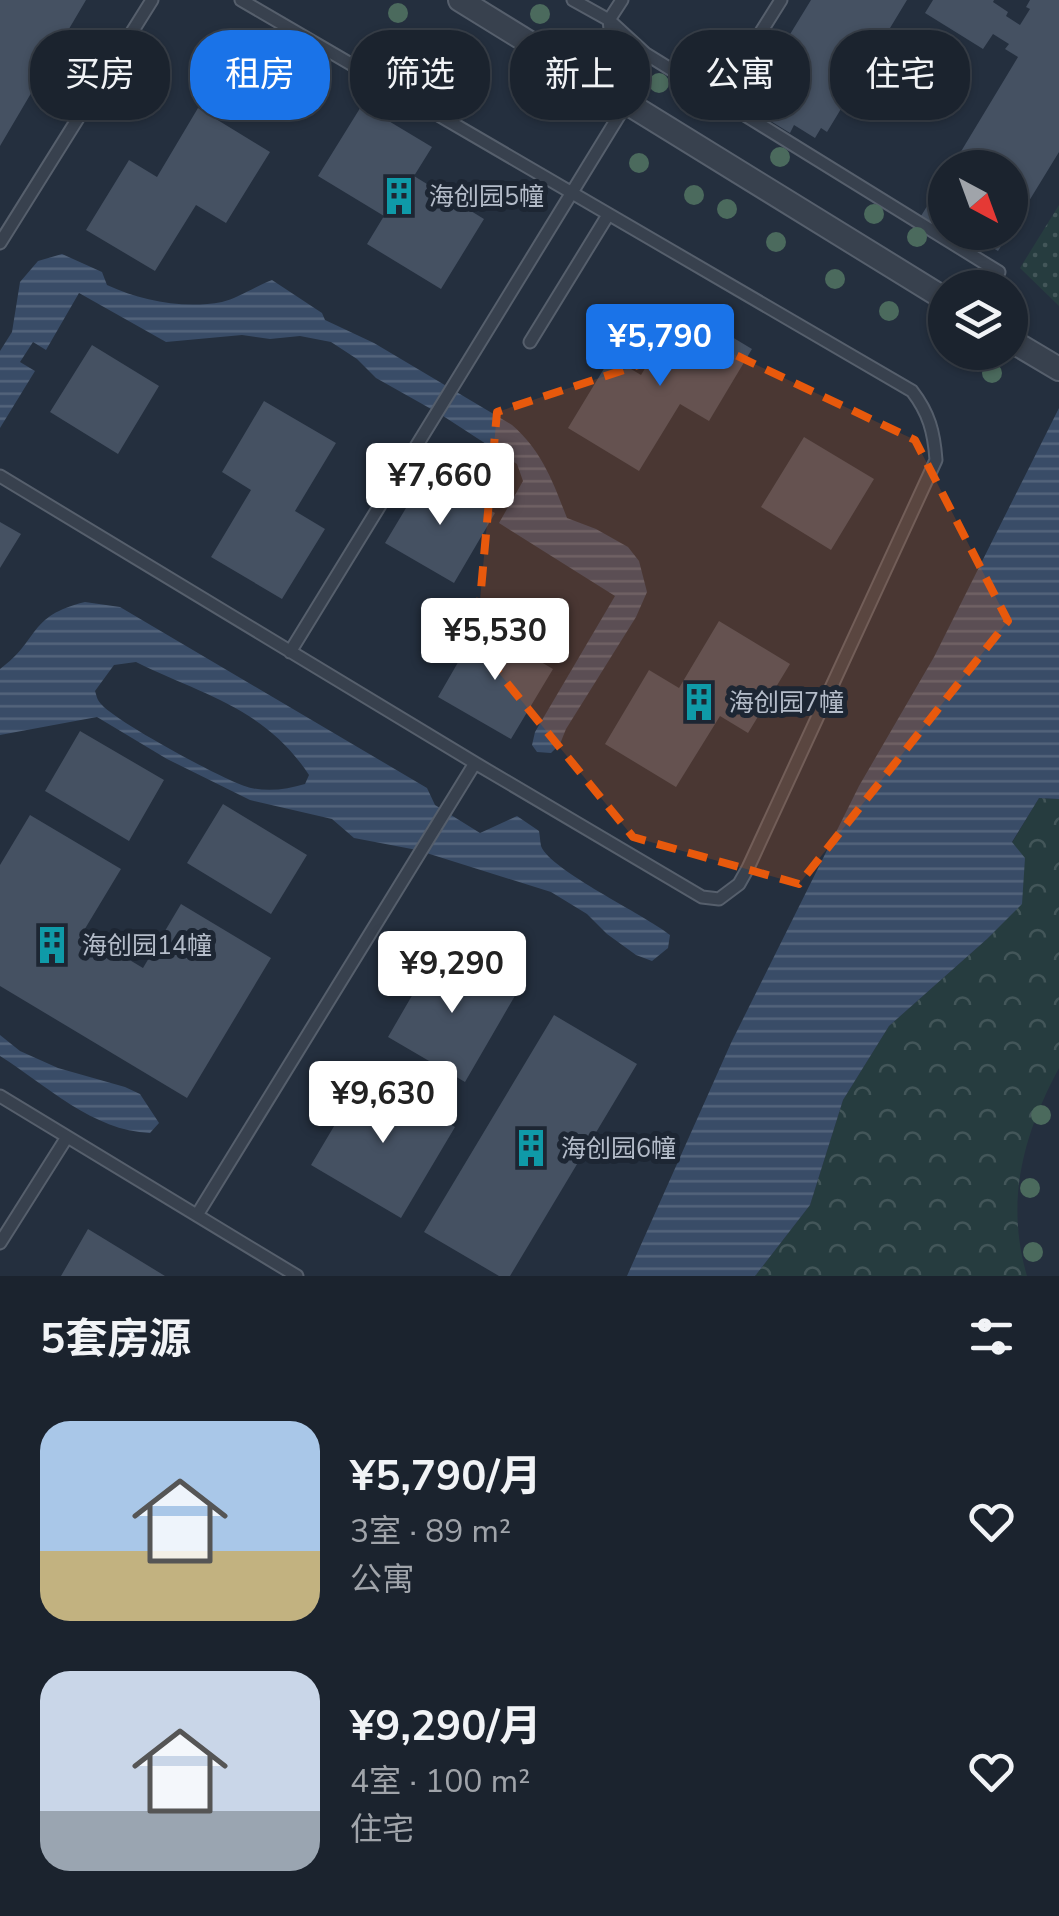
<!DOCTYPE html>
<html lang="zh">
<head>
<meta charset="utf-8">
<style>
  body { margin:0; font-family:"Nunito Sans","Noto Sans SC",sans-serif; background:#242b36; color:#f1f3f6; height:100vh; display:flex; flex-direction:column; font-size:38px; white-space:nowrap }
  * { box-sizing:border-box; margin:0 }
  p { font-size:32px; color:#a0a4aa }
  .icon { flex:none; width:55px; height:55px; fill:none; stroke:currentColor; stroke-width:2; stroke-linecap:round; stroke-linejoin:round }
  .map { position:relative; height:1276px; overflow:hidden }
  .side { display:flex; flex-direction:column; background:#1b232e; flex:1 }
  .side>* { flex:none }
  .top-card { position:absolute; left:30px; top:30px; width:1000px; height:90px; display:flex; gap:20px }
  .needle { width:65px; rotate:139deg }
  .buttons { position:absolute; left:928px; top:150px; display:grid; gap:20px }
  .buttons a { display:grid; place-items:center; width:100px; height:100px; border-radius:50%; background:#1b232e; box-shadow:0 2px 8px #0004,0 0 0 2px #39404a; font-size:50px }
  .price { position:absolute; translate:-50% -85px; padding:0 22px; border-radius:10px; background:#fff; color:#222; font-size:32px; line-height:65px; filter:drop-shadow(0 2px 5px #0008) }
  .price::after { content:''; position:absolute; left:50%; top:60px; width:30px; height:22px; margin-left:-15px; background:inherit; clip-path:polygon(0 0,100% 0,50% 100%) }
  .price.current { background:#1a73e8; color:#fff }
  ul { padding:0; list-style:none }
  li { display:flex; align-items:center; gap:30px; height:250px; padding:0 40px }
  li span { display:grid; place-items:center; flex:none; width:280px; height:200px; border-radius:30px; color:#555 }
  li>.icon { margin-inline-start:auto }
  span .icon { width:120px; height:120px; fill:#fffc; stroke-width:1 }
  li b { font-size:42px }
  h2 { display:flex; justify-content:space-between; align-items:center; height:120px; padding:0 40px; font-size:42px }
  .tag { padding:0 35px; border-radius:40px; background:#1b232e; box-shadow:0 2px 8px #0004,0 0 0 2px #39404a; font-size:35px; line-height:90px }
  .tag.current { background:#1a73e8; color:#fff }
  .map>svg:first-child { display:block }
  .grass { fill:url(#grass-dots) }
  .forest { fill:url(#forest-crowns) }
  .water { fill:url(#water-rules); fill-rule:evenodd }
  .building { fill:#455162 }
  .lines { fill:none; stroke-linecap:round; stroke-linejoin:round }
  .service-casing { stroke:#565f6c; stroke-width:15 }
  .minor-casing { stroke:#565f6c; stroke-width:26 }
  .service { stroke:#38414e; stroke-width:11 }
  .minor { stroke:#38414e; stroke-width:22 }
  .tree { fill:#4b6a5d }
  .marked { fill:#e8590c; fill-opacity:0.2; stroke:#e8590c; stroke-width:8; stroke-dasharray:20 12; stroke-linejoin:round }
  .labels { text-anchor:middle; stroke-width:10; stroke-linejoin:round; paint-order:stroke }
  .poi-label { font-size:25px; fill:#b4bcc9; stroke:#1d2633; text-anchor:start }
</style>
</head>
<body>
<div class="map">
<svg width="1059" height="1276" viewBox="0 0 1059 1276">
  <defs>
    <pattern id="grass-dots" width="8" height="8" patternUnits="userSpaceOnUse" patternTransform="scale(2.5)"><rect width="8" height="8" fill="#263c3f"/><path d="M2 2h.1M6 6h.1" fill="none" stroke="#435659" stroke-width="1.8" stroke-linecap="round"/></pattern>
    <pattern id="forest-crowns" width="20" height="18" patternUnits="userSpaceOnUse" patternTransform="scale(2.5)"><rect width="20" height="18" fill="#263c3f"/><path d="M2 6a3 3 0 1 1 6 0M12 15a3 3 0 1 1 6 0" fill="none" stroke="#435659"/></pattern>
    <pattern id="water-rules" width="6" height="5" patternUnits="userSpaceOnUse" patternTransform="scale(2.5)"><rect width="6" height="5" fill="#394c67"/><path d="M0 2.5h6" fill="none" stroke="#53647b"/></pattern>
  </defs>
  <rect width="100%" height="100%" fill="#242f3e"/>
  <!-- grass -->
  <path class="grass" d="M 1059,205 L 1059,306 L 1020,268 Z"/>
  <!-- forest -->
  <path class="forest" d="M 1039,798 L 1059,799 L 1059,1068 C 1023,1135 1005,1201 1027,1276 L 755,1276 L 810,1205 L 843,1100 L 889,1026 L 987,939 L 1021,904 L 1012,843 Z"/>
  <!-- water -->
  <path class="water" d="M 62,254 L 102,272 L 107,285 C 142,301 183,309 222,302 C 238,298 256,286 272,280 L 322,313 L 325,320 L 374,343 L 512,425 C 542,451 553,482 567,518 L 596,529 L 628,547 L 639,561 L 647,592 L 636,617 L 566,729 L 560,744 L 551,753 L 537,752 L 532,745 L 535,732 L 615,596 L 499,523 L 523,481 L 517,464 L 440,414 L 376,378 L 357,359 L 331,342 L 300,336 L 270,339 L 242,335 L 166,342 L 79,293 L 46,350 L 33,342 L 20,362 L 35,371 L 0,428 L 0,351 L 12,332 L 20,282 L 38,261 Z
    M 1059,408 L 1059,799 L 1039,798 L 1012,842 L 1025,858 L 1022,904 L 987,939 L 889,1026 L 843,1100 L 810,1205 L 755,1276 L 627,1276 L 731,1043 L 859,786 L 934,657 Z
    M 85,602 L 120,607 L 427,788 L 435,805 L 480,833 L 517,816 L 539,831 C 540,836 540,841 541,846 C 551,871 644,914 670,935 L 668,948 L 652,961 L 636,955 L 607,934 L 587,914 L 551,892 L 417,850 L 354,838 L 332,819 L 250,800 L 167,759 L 97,717 L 0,735 L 0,669 C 40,640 27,616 85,602 ZM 136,662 C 203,695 265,708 309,775 L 305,784 C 288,789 270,792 251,788 C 228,783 117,722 102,705 C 97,700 97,697 95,691 L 114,665 Z
    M 0,1035 L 20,1051 L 58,1068 L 125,1087 L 140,1094 L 159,1123 L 150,1133 C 93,1131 46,1085 0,1056 Z"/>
  <!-- building -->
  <path class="building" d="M 0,0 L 86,0 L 0,146 Z
    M 811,0 L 907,0 L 827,132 L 821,128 L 815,138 L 794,125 L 790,133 L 746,106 Z
    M 933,0 L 994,0 L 993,2 L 1008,12 L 1006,16 L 1020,25 L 1030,9 L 1026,7 L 1030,0 L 1059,0 L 1059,152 L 1010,232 L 1010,168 L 951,168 L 1018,57 L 1005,49 L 1009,44 L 993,34 L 983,49 L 925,13 Z
    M 362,105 L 432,147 L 414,176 L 484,219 L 441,289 L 367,244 L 384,216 L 318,176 Z
    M 198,108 L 270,152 L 226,223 L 196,205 L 155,271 L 86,230 L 129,160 L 157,177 Z
    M 945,177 L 945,231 L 921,216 Z
    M 948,232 L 1010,232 L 998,251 L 969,234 L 964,242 Z
    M 682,307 L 752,349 L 709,421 L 680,404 L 639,471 L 568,428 L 611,357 L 641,375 Z
    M 92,345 L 159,386 L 118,454 L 50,412 Z
    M 264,401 L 336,443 L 295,511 L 325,529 L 282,599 L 211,557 L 251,490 L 222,472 Z
    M 804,437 L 874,479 L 831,550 L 761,507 Z
    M 427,473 L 495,513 L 454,583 L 385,543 Z
    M 0,522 L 21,534 L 0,568 Z
    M 719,621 L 790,664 L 748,733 L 720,716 L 676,787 L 605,744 L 649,670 L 679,688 Z
    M 479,626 L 553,669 L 511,739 L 438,697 Z
    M 80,731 L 164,780 L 129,841 L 45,791 Z
    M 223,804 L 307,855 L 271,914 L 187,863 Z
    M 30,815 L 121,869 L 83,932 L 143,968 L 181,904 L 271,958 L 187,1098 L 0,986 L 0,865 Z
    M 439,949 L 516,994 L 465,1082 L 388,1037 Z
    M 554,1015 L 637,1064 L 510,1276 L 499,1276 L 424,1232 Z
    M 365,1074 L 455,1127 L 401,1218 L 311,1165 Z
    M 88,1229 L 165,1276 L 61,1276 Z"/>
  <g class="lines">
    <!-- service casing -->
    <g class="service-casing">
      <path id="service" d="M 573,0 L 609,20 L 622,0
        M 591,79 L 612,47 L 609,20 L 646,54 L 999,272
        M 719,99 L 781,0
        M 0,243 L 152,0
        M 530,342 L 608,215
        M 0,476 L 475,763 L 702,897 L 719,899 L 739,884 L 748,868 L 936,460 C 934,432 929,413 912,391 L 241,0
        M 290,652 L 628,101
        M 0,1096 L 297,1276
        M 197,1215 L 475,763
        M 0,1243 L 67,1137"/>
    </g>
    <!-- minor casing -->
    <g class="minor-casing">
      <path id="minor" d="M 460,0 L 945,299
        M 1010,340 L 1059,369"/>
    </g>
    <!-- service -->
    <use href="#service" class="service"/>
    <!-- minor -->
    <use href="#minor" class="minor"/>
  </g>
  <!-- trees -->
  <g class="tree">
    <circle cx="398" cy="13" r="10"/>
    <circle cx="540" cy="14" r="10"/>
    <circle cx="467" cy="54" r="10"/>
    <circle cx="632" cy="64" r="10"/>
    <circle cx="659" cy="83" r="10"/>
    <circle cx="526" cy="85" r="10"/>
    <circle cx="716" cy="112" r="10"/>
    <circle cx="780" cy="157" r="10"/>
    <circle cx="639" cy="163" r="10"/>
    <circle cx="694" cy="195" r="10"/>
    <circle cx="727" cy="209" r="10"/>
    <circle cx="874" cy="214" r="10"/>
    <circle cx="917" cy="237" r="10"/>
    <circle cx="776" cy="242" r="10"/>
    <circle cx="835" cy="279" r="10"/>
    <circle cx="889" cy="311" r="10"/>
    <circle cx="992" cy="373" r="10"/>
    <circle cx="1041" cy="1115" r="10"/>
    <circle cx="1030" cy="1188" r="10"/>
    <circle cx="1033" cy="1252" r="10"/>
  </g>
  <!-- marked area -->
  <path class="marked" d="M 708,342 L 915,440 L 1008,621 L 799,884 L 633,837 L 476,645 L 497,412 Z"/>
  <!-- icons -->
  <defs>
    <g id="building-bare" transform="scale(3)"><path d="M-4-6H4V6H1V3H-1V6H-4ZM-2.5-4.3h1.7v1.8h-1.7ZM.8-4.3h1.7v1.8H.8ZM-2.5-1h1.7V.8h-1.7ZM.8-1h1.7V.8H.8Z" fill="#0f9aa8" stroke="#1d2633" stroke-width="2.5" paint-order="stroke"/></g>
  </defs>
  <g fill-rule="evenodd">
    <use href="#building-bare" x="399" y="196"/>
    <use href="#building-bare" x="699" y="702"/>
    <use href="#building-bare" x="52" y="945"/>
    <use href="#building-bare" x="531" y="1148"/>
  </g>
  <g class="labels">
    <!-- poi labels -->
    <g class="poi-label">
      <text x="429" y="205">海创园5幢</text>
      <text x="729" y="711">海创园7幢</text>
      <text x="82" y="954">海创园14幢</text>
      <text x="561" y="1157">海创园6幢</text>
    </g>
  </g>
</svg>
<div class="buttons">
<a><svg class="needle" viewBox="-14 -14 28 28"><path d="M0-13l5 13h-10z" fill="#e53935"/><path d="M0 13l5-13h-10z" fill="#a0a4aa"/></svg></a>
<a><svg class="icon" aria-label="layers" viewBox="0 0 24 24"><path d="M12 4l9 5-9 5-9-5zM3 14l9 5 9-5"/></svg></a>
</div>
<b class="price current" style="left:660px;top:389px">¥5,790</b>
<b class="price" style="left:440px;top:528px">¥7,660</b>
<b class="price" style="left:495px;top:683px">¥5,530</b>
<b class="price" style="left:452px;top:1016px">¥9,290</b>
<b class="price" style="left:383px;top:1146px">¥9,630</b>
<div class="top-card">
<a class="tag">买房</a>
<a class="tag current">租房</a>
<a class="tag">筛选</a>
<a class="tag">新上</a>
<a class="tag">公寓</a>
<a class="tag">住宅</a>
</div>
</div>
<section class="side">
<h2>5套房源<svg class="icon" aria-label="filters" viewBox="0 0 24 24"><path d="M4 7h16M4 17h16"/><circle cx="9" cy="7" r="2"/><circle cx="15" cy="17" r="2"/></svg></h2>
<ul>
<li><span style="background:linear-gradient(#a9c7e8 65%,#c2b280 0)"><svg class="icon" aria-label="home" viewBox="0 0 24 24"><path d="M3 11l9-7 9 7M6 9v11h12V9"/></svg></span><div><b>¥5,790/月</b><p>3室 · 89 m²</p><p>公寓</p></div><svg class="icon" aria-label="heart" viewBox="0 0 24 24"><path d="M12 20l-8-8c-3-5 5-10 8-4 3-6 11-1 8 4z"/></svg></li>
<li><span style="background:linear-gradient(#c9d6e8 70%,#9aa5b1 0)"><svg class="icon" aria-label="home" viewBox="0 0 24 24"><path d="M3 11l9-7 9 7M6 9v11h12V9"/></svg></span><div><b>¥9,290/月</b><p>4室 · 100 m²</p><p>住宅</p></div><svg class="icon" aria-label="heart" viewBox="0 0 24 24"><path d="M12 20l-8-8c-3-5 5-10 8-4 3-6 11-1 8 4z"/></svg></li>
</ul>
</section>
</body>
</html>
